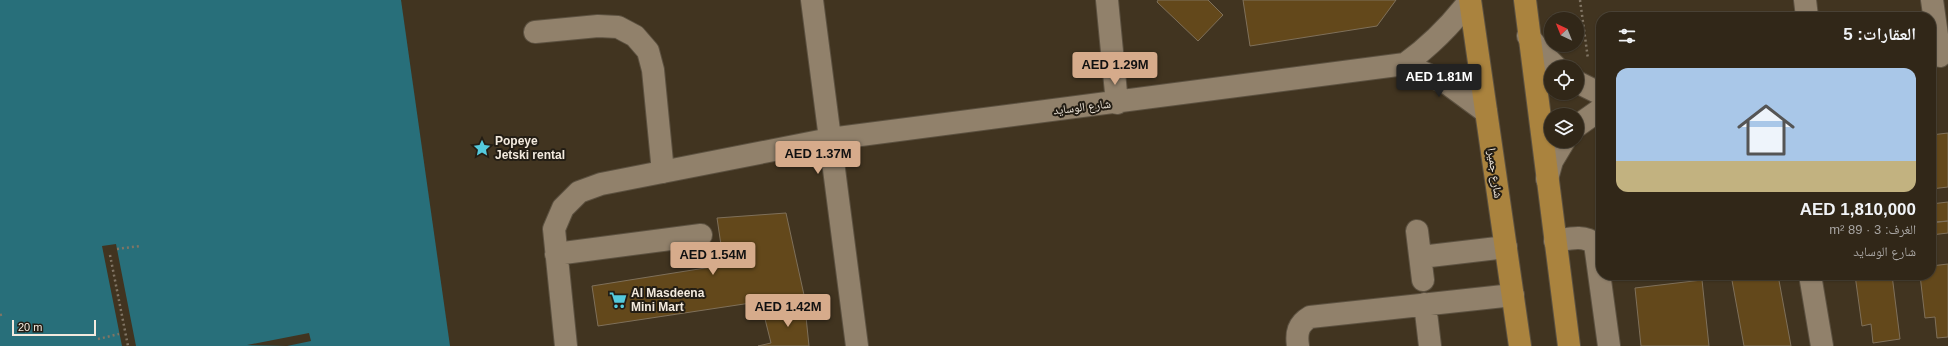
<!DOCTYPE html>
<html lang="ar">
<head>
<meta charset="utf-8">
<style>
  body { margin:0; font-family:Helvetica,"Noto Naskh Arabic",sans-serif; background:#3d3325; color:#f1f3f6; direction:rtl; height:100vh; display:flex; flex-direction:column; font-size:15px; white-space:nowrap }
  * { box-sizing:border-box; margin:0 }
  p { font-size:13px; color:#a8a5a2 }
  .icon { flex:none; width:22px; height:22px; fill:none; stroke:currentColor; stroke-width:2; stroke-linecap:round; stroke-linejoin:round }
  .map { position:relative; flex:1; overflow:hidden; direction:ltr }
  .drawer { position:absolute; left:1596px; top:12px; width:340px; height:268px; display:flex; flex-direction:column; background:#312718; border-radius:16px; box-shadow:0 1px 3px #0004,0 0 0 1px #4c4437; direction:rtl }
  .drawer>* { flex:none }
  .needle { width:26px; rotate:317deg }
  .controls { position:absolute; left:1544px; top:12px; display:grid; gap:8px }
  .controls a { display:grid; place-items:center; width:40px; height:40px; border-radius:50%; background:#312718; box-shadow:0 1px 3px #0004,0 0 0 1px #4c4437; font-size:20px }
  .scale { position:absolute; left:12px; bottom:10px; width:84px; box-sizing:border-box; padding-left:4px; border:2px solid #f3eade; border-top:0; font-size:11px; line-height:14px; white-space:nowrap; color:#f3eade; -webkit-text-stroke:3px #231d14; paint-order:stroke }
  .price { position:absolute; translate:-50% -34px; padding:0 9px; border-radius:4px; background:#d6ab8b; color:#111; font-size:13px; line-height:26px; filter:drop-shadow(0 1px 2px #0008) }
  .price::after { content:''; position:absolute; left:50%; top:24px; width:12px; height:9px; margin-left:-6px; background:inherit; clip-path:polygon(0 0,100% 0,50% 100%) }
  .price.active { background:#222; color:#fff }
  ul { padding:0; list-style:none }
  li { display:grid; align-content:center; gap:8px; height:212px; padding:0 20px }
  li+li { border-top:1px solid #4c4437 }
  li span { display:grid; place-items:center; height:124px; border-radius:12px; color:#555 }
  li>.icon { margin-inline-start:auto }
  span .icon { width:72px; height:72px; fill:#fffc; stroke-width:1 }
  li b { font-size:17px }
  h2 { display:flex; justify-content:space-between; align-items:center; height:48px; padding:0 20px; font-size:17px }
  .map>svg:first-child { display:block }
  .water { fill:#286f7a }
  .pier { fill:#413420 }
  .building { fill:#63481b; stroke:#7f705a }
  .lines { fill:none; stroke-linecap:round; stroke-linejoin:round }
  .minor-casing { stroke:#5c5140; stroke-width:24 }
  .major-casing { stroke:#5c5140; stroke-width:24 }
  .path { stroke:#817564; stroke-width:2.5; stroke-dasharray:2 3; stroke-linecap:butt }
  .minor { stroke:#91816b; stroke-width:22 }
  .major { stroke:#aa833e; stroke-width:22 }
  .labels { text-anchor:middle; stroke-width:4; stroke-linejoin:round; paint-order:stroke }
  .street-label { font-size:12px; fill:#f3eade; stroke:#231d14 }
  .poi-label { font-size:12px; font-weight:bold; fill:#f3eade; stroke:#231d14; text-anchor:start }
</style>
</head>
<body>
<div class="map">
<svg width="1948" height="346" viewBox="0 0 1948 346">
  <rect width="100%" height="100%" fill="#413420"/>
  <!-- water -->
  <path class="water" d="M 0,0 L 401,0 L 450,346 L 0,346 Z"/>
  <!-- pier -->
  <path class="pier" d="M 116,244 L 125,290 L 136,346 L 122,346 L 102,246 Z
    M 309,333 L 311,341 L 287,346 L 247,345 Z"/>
  <!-- building -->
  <path class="building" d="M 1158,0 L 1208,0 L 1223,15 L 1198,41 L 1157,2 Z
    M 1243,0 L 1396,0 L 1377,26 L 1250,46 Z
    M 1948,133 L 1948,187 L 1931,189 L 1931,135 Z
    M 1948,202 L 1948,221 L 1933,222 L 1931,204 Z
    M 786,213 L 804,295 L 598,326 L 592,286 L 724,265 L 717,218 Z
    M 1948,221 L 1948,233 L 1931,235 L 1931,223 Z
    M 1948,264 L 1948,337 L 1937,338 L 1935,317 L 1925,318 L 1920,275 L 1931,275 L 1931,266 Z
    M 1731,275 L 1778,275 L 1791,346 L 1744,346 Z
    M 1855,275 L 1892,275 L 1900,339 L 1873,343 L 1871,324 L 1862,326 Z
    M 1702,280 L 1709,346 L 1641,346 L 1635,288 Z
    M 805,307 L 809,346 L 758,346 L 771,343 L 764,315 Z"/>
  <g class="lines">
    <!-- minor casing -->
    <g class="minor-casing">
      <path id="minor" d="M 812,0 L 857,346
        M 1107,0 L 1117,103
        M 1805,0 L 1807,17
        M 1932,0 L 1940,56
        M 535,32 L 598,26 L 618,27 L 635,36 L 648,51 L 653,70 L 663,172
        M 1528,36 L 1541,52 L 1556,67
        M 1405,64 L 1448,84 L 1486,112
        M 1577,82 L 1601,94
        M 1577,126 L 1601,109
        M 1547,179 L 1552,161 L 1564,141
        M 1417,231 L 1423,280
        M 1555,241 C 1568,239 1584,234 1595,244 L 1609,346
        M 556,254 L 701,235
        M 1421,257 L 1506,247
        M 1810,275 L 1822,346
        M 1425,304 L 1430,346
        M 566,346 L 554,229 L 563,208 L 579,192 L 601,184 L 830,139 L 1405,64 C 1430,46 1451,25 1470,0
        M 1298,346 C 1296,333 1298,324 1310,317 L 1513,295"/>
    </g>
    <!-- major casing -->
    <g class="major-casing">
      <path id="major" d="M 1470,0 L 1520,346
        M 1525,0 L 1569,346"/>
    </g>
    <!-- path -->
    <path class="path" d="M 1580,0 L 1588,59
      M 117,249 L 140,246
      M 110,255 L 128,346
      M 0,315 L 5,314
      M 98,339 L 119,334"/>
    <!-- minor -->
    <use href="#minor" class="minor"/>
    <!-- major -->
    <use href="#major" class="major"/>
  </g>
  <!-- icons -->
  <defs>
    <g id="sight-bare" transform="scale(1.38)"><path d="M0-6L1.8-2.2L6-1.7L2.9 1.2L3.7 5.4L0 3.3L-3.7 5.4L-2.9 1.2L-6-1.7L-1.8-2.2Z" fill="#54cadd" stroke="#231d14" stroke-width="2.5" paint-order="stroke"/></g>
    <g id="supermarket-bare" transform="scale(1.38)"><path d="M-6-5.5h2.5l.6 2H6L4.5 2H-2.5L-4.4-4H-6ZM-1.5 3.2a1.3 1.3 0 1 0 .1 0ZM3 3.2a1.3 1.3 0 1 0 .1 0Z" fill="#54cadd" stroke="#231d14" stroke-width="2.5" paint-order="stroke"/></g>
  </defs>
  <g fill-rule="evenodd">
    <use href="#sight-bare" x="482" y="148"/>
    <use href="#supermarket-bare" x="618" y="300"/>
  </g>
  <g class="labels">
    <!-- street labels -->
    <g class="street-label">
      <text transform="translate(1082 107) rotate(-7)" y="4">شارع الوسايد</text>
      <text transform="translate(1495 173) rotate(82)" y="4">شارع جميرا</text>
    </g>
    <!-- poi labels -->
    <g class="poi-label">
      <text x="495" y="145">Popeye<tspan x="495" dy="14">Jetski rental</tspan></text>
      <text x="631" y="297">Al Masdeena<tspan x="631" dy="14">Mini Mart</tspan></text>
    </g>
  </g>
</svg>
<div class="controls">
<a><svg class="needle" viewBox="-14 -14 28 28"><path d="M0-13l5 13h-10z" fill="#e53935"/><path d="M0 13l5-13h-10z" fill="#a8a5a2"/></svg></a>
<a><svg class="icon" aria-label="locate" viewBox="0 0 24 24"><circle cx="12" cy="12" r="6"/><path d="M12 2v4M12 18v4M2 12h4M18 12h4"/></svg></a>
<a><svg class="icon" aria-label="layers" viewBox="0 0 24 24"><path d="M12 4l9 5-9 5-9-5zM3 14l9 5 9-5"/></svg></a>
</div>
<div class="scale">20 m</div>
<b class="price" style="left:1115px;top:86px">AED 1.29M</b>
<b class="price active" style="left:1439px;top:98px">AED 1.81M</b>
<b class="price" style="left:818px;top:175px">AED 1.37M</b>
<b class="price" style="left:713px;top:276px">AED 1.54M</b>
<b class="price" style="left:788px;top:328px">AED 1.42M</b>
<section class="drawer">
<h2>العقارات: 5<svg class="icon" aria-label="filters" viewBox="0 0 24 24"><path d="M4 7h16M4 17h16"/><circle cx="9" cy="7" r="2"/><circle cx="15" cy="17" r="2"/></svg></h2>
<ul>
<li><span style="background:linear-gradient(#a9c7e8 75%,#c2b280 0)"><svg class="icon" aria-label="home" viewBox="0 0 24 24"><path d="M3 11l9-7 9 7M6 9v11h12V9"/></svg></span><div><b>AED 1,810,000</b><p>الغرف: 3 · 89 m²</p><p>شارع الوسايد</p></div></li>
</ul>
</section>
</div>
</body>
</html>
